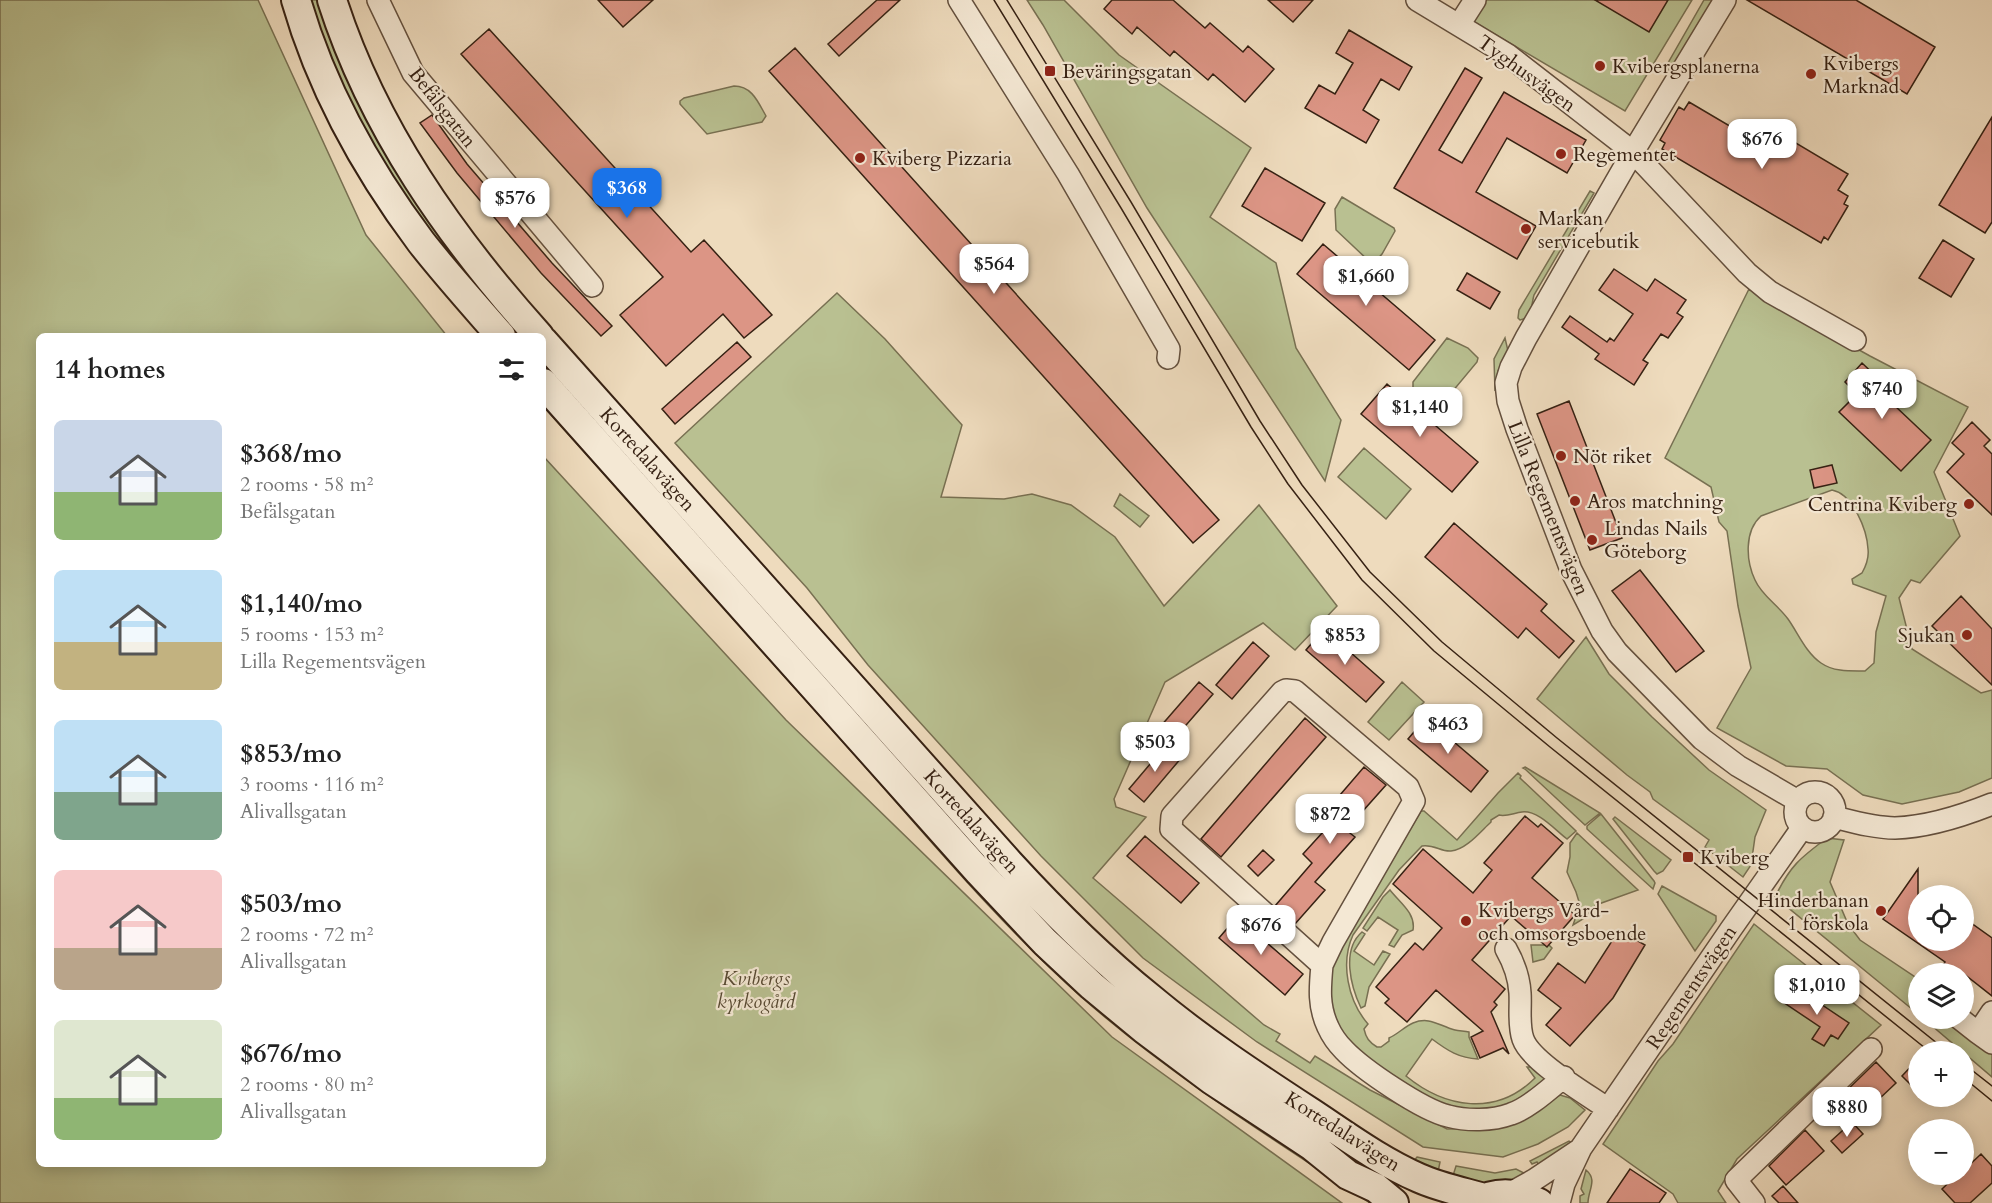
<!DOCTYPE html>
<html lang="en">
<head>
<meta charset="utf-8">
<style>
  body { margin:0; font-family:Cardo,serif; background:#f2f2f2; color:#222; height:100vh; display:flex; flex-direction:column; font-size:22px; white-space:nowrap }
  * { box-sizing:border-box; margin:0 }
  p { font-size:20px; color:#767676 }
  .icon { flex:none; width:33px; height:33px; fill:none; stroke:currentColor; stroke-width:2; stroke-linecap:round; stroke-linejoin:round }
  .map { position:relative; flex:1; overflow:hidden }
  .drawer { position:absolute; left:36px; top:333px; width:510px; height:834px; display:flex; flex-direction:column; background:#fff; border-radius:9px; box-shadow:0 3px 15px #0003 }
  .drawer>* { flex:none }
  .buttons { position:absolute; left:1908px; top:885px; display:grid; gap:12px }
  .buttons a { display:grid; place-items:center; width:66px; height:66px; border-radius:50%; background:#fff; box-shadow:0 3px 15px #0003; font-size:30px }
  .price { position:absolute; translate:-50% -51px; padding:0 14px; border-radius:12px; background:#fff; color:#222; font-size:20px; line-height:39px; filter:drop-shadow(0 2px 3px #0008) }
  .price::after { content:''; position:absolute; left:50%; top:36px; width:18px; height:14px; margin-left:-9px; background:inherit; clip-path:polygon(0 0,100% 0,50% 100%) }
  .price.on { background:#1a73e8; color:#fff }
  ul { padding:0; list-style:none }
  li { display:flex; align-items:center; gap:18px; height:150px; padding:0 18px }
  li span { display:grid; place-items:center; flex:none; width:168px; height:120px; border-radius:9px; color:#555 }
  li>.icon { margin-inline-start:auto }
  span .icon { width:72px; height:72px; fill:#fffc; stroke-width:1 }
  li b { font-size:26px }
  h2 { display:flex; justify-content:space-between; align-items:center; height:72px; padding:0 18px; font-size:26px }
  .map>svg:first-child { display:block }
  .green { fill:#b9c091; stroke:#787052; stroke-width:1.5; fill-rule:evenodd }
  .building { fill:#dc9585; stroke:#362113; stroke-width:1.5 }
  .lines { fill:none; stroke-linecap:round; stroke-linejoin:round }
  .minor-casing { stroke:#64503e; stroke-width:24 }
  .secondary-casing { stroke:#362113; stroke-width:32 }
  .minor { stroke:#f4e8d4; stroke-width:21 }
  .secondary { stroke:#f4e8d4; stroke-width:28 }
  .tram { stroke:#362113; stroke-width:1.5 }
  .poi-dot { fill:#8f2418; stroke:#f4e8d4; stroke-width:2 }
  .labels { text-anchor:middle; stroke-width:4.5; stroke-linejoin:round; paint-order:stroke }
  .poi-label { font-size:20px; fill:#362113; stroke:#f4e8d4; text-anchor:start }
  .street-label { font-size:20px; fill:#362113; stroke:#f4e8d4 }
  .park-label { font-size:20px; font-style:italic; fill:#574932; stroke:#f4e8d4 }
</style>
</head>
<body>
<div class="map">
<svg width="1992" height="1203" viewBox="0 0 1992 1203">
  <rect width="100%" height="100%" fill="#eedbbd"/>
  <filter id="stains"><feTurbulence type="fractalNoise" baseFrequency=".00333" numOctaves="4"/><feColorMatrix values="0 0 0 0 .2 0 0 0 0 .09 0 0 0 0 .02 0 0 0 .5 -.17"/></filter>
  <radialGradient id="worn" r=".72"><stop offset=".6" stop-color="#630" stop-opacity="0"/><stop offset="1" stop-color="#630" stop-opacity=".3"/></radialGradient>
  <!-- green -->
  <path class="green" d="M 0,0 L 258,0 L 366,235 L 447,336 L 39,336 L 39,1164 L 543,1164 L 543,456 L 786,720 L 1112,1037 L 1342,1203 L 0,1203 Z
    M 307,0 L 322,0 L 526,336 L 515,336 L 423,227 L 352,111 Z
    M 1027,0 L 1064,0 L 1119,55 L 1251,148 L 1210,217 L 1276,263 L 1296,348 L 1341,420 L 1325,481 L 1147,208 L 1043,25 Z
    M 1483,0 L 1692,0 L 1625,111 L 1471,20 Z
    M 1704,0 L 1715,0 L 1675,68 L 1664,70 Z
    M 734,86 C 752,86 758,102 766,116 L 762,122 L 707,134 L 680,104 L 680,101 L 684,98 Z
    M 1590,191 L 1594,193 L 1534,295 C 1531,305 1533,318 1520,320 L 1518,318 L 1519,310 Z
    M 1342,197 L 1394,228 L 1395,231 L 1382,254 L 1374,263 L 1370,262 L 1336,230 L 1335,209 Z
    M 1749,289 L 1870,356 L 1968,407 L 1934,472 L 1960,536 L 1920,583 L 1911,580 L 1899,598 L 1912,649 L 1981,693 L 1992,690 L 1992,778 L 1959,792 L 1902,804 L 1863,795 L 1827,769 L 1786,766 L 1717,728 L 1751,668 L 1738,606 L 1727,531 L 1719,522 L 1711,487 L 1665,458 ZM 1832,490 C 1853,494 1867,530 1868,549 C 1869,557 1866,566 1862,573 L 1852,579 L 1853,584 L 1886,596 L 1876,632 L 1874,663 L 1865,671 C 1850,671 1834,672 1821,663 C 1806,653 1798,633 1788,619 C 1778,605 1762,596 1755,580 C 1746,561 1744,531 1761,516 Z
    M 837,293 L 885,339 L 962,425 L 941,497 L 1004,499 L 1032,494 L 1071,505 L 1115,537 L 1164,606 L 1259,505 L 1337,606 L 1295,650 L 1263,623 L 1165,682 L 1114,799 L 1116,807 L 1146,817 L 1093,878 L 1264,1025 L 1280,1034 L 1276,1041 L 1310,1063 L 1315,1056 L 1370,1090 L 1447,1129 L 1501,1128 L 1560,1095 L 1570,1098 L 1585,1110 L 1568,1127 L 1538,1144 L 1503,1157 L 1423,1147 L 1257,1042 L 1143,958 L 1041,856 L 868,665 L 807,588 L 675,443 Z
    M 1447,338 L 1468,348 L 1478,358 L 1477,362 L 1452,392 L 1447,388 L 1433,402 L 1413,388 L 1413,382 Z
    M 1505,338 L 1508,351 L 1498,371 L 1495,391 L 1494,359 Z
    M 543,398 L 991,900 L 1385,1203 L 1370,1203 C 1270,1137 1168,1074 1078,994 C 999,923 930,840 860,761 C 754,643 648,524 543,406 Z
    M 1364,448 L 1411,489 L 1386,519 L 1338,477 Z
    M 1120,494 L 1149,516 L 1140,527 L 1114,506 Z
    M 1586,637 L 1609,674 L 1652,717 L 1709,770 L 1766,810 L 1755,837 L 1751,865 L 1743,877 L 1705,847 L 1709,840 L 1653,799 L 1650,792 L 1627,775 L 1537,699 Z
    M 1402,682 L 1424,702 L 1389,740 L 1368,722 Z
    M 1525,767 L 1530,770 L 1600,813 L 1585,825 L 1525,769 L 1523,768 Z
    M 1518,773 L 1521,776 L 1520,778 L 1576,831 L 1567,839 C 1555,830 1538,810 1522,812 C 1514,813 1506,817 1499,815 L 1491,820 L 1491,822 C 1481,831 1466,850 1451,851 C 1441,852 1434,844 1422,846 L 1399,870 L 1353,935 C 1340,963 1348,1001 1368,1024 L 1364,1029 C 1366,1038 1369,1042 1377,1047 L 1381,1047 L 1389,1041 L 1389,1038 C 1398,1034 1404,1027 1413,1023 C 1430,1016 1439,1026 1455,1030 C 1459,1031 1464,1031 1469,1032 L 1469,1037 L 1478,1059 C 1459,1058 1448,1051 1432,1039 L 1406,1076 C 1445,1108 1496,1117 1535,1078 L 1527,1067 L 1531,1067 L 1547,1080 L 1508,1106 L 1465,1112 L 1411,1092 L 1342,1037 L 1327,995 L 1334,958 L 1421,811 L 1424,811 L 1457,840 L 1498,793 Z
    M 1601,814 L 1654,881 L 1655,883 L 1653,889 L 1587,829 L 1587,826 Z
    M 1615,817 L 1671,860 L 1663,871 L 1657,874 L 1654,871 L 1613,819 Z
    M 1577,833 L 1638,890 L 1596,905 L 1583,919 L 1573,925 L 1580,905 L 1576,892 L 1567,872 L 1570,857 L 1570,843 Z
    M 1827,838 L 1844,840 L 1830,882 L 1848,924 L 1860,940 L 1918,979 L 1918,1014 L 1775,897 C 1790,866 1800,858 1827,838 Z
    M 1662,886 L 1716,916 L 1716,921 L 1695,951 L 1658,894 Z
    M 1390,890 C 1399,902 1416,913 1413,930 L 1402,935 L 1394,947 L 1389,945 L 1398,930 L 1378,917 L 1367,931 L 1363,928 L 1383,897 Z
    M 1754,924 L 1881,1025 L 1737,1159 L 1718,1191 L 1726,1203 L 1678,1203 L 1673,1194 L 1603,1144 L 1658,1061 L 1673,1044 Z
    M 1362,932 L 1365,934 L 1354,951 L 1374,965 L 1383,951 L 1390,954 L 1369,987 L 1365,1006 L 1361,1008 C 1351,987 1341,950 1362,932 Z
    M 1531,945 L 1549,945 L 1552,948 L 1544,959 L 1533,962 Z
    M 1924,1019 L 1949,1019 L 1992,1053 L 1992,1077 Z
    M 1569,1141 L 1572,1143 L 1540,1168 L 1537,1162 L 1532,1164 L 1530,1161 Z
    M 1417,1157 L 1440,1162 L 1437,1177 L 1413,1162 Z
    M 1456,1166 L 1495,1173 L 1516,1169 L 1526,1174 L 1523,1177 L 1495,1186 L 1451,1182 Z
    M 1586,1170 C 1598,1180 1588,1190 1588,1203 L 1580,1203 L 1580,1196 L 1584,1194 L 1581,1189 Z"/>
  <!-- building -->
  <path class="building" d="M 598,0 L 653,0 L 623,27 Z
    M 877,0 L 900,0 L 839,56 L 828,44 Z
    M 1112,0 L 1173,0 L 1205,28 L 1210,23 L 1243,52 L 1248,46 L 1274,69 L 1245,102 L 1213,74 L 1208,80 L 1174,51 L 1170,56 L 1137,27 L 1132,34 L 1104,9 Z
    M 1268,0 L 1313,0 L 1293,22 Z
    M 1595,0 L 1668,0 L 1649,32 Z
    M 1747,0 L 1856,0 L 1935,47 L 1907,94 Z
    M 489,29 L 691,252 L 704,240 L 772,315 L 744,338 L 723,314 L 666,366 L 620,315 L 663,277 L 461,54 Z
    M 1349,30 L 1412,67 L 1399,90 L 1381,79 L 1363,110 L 1379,120 L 1366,143 L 1305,108 L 1319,85 L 1335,94 L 1353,63 L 1336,53 Z
    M 795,48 L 1219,520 L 1193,543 L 769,71 Z
    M 1465,68 L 1482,78 L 1439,150 L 1462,163 L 1504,92 L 1586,140 L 1567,173 L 1507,138 L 1476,192 L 1536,226 L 1517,259 L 1394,188 Z
    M 1689,102 L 1755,141 L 1764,124 L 1848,174 L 1838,190 L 1848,196 L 1844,204 L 1848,206 L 1828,240 L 1824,237 L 1821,243 L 1662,149 L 1665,143 L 1660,140 L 1679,107 L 1684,110 Z
    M 432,115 L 467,164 L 552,263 L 612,326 L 601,336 L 541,273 L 457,173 L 420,123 Z
    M 1992,117 L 1992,222 L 1985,233 L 1939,205 Z
    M 1265,168 L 1325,203 L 1302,241 L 1242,206 Z
    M 1943,240 L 1974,259 L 1951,297 L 1919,278 Z
    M 1323,244 L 1435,340 L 1409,370 L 1297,274 Z
    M 1614,269 L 1647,291 L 1655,279 L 1686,300 L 1677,313 L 1683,317 L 1668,338 L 1661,334 L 1643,360 L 1648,363 L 1634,385 L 1595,359 L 1599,354 L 1562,327 L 1570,316 L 1607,342 L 1610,338 L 1614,341 L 1633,314 L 1599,290 Z
    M 1467,273 L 1500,292 L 1490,309 L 1457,290 Z
    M 737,342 L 751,357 L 675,424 L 662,409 Z
    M 1862,363 L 1882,382 L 1876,388 L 1931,440 L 1901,471 L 1839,412 L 1857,394 L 1845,382 Z
    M 1387,384 L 1478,462 L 1452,492 L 1361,414 Z
    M 1569,401 L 1622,538 L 1590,550 L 1537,414 Z
    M 1972,422 L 1990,440 L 1984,446 L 1992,454 L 1992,515 L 1947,472 L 1964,454 L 1952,443 Z
    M 1832,465 L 1837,483 L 1814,488 L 1810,470 Z
    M 1454,523 L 1547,604 L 1541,611 L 1574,641 L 1559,658 L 1526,628 L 1518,638 L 1425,557 Z
    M 1640,570 L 1704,651 L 1676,672 L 1612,591 Z
    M 1961,596 L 1992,629 L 1992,685 L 1932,626 Z
    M 1324,629 L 1384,682 L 1366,702 L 1306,650 Z
    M 1253,642 L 1269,656 L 1232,699 L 1216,685 Z
    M 1199,682 L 1213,694 L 1174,739 L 1160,727 Z
    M 1305,718 L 1326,737 L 1221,857 L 1201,839 Z
    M 1426,718 L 1488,771 L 1471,792 L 1408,739 Z
    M 1167,744 L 1182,757 L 1144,802 L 1129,789 Z
    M 1364,767 L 1386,785 L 1346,830 L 1355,837 L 1315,882 L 1325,890 L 1295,924 L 1275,906 L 1312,863 L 1303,854 L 1343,810 L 1334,802 Z
    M 1525,816 L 1538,827 L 1541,824 L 1563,843 L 1532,878 L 1575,915 L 1547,947 L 1511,916 L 1472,960 L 1505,989 L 1494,1002 L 1497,1005 L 1491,1012 L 1509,1054 L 1503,1048 L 1480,1058 L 1471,1037 L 1483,1031 L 1436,990 L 1407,1022 L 1385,1003 L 1389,999 L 1376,987 L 1415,943 L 1423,950 L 1442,928 L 1393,884 L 1423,849 L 1473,893 L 1492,870 L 1484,863 Z
    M 1145,836 L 1199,883 L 1181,903 L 1127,856 Z
    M 1263,850 L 1274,860 L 1258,876 L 1248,866 Z
    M 1918,869 L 1918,940 L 1964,940 L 1964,918 L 1992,938 L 1992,996 L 1964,974 L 1938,974 L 1945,962 L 1883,919 Z
    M 1237,917 L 1303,974 L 1285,995 L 1219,938 Z
    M 1619,930 L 1645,945 L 1613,998 L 1570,1046 L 1546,1025 L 1561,1008 L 1538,990 L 1558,963 L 1585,983 Z
    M 1794,986 L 1849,1023 L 1838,1039 L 1831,1035 L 1824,1046 L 1812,1039 L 1820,1027 L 1783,1002 Z
    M 1918,1059 L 1918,1092 L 1902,1076 Z
    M 1876,1062 L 1896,1083 L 1859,1118 L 1840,1097 Z
    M 1852,1122 L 1863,1134 L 1842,1153 L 1831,1141 Z
    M 1805,1130 L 1824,1151 L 1786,1185 L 1769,1166 Z
    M 1981,1154 L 1992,1166 L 1992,1183 L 1970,1203 L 1955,1203 L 1942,1189 L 1958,1174 L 1964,1174 L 1964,1170 Z
    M 1630,1169 L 1666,1193 L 1659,1203 L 1607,1203 Z
    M 1783,1186 L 1798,1203 L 1779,1203 L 1772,1196 Z"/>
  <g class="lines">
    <!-- minor casing -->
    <g class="minor-casing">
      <path id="minor" d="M 378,0 L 413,73 L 592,286
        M 959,0 L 1068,174 L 1169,349 L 1168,358
        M 1417,0 L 1508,55 L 1633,152 L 1747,273 L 1770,292 L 1855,340
        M 1725,0 L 1633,152 L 1526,338 L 1511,367 L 1506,383 L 1508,401 L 1517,429 L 1571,570 L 1602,631 L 1617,652 L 1702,739 L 1738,766 L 1798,801
        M 1459,25 L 1475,0
        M 1286,690 L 1295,691 L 1408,787 L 1414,801 L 1333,942 L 1322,965 L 1171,829 L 1172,816 L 1282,692 Z
        M1795 812a20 20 0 1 1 40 0a20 20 0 1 1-40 0Z
        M 1834,817 C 1854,822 1875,828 1895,828 C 1928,827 1962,816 1992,804
        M 1506,949 C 1514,963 1519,976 1520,993 C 1521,1007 1518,1025 1523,1039 C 1531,1062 1587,1094 1608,1109
        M 1322,965 C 1320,987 1318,1006 1328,1027 C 1332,1036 1337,1043 1344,1050 C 1362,1069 1422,1110 1448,1116 C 1467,1121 1492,1121 1511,1114 C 1529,1108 1549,1089 1564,1077
        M 1992,1012 L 1978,1033 L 1992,1043
        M 1959,1018 L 1978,1033
        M 1509,1194 L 1534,1180 L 1579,1150
        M 1559,1203 L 1564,1184 L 1581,1148 L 1731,929 L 1802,828
        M 1754,1203 L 1736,1180 L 1871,1049"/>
    </g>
    <!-- secondary casing -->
    <g class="secondary-casing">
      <path id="secondary" d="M 296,0 C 321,87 367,170 421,242 C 446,274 474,305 501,336
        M 332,0 C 373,128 450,237 539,336
        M 543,341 L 1009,863 C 1053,911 1099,957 1150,998 C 1200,1040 1255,1076 1310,1112 C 1345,1135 1380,1161 1419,1178 C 1439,1187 1463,1192 1484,1198
        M 543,383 L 979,872 L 1045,942 L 1092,986 L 1144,1029 L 1212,1080 L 1312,1146 L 1348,1175 L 1376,1188 L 1394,1203
        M 1474,1203 C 1495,1191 1517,1192 1539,1203"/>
    </g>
    <!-- minor -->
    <use href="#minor" class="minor"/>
    <!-- secondary -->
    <use href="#secondary" class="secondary"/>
    <!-- tram -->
    <path class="tram" d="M 994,0 L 1121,208 L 1251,427 L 1288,484 L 1362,580 L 1434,651 L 1550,747 L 1930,1052
      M 1007,0 L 1131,202 L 1260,421 L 1302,485 L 1370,572 L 1442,642 L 1557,738 L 1948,1052
      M 1964,1064 L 1992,1086
      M 1964,1078 L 1992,1101"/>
  </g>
  <!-- markers -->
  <g class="poi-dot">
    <circle cx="1600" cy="66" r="6"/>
    <rect x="1044" y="65" width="12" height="12" rx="3"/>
    <circle cx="1811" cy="74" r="6"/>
    <circle cx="1561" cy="154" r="6"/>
    <circle cx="860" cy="158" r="6"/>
    <circle cx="1526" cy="229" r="6"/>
    <circle cx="1561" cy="456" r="6"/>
    <circle cx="1575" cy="501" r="6"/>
    <circle cx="1969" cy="504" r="6"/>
    <circle cx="1592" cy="540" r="6"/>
    <circle cx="1967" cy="635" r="6"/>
    <rect x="1682" y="851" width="12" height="12" rx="3"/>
    <circle cx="1881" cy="911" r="6"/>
    <circle cx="1466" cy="921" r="6"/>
  </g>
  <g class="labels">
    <!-- poi labels -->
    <g class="poi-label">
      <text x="1823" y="70">Kvibergs<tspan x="1823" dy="23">Marknad</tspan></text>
      <text x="1612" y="73">Kvibergsplanerna</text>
      <text x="1062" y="78">Beväringsgatan</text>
      <text x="1573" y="161">Regementet</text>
      <text x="872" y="165">Kviberg Pizzaria</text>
      <text x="1538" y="225">Markan<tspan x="1538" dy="23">servicebutik</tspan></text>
      <text x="1573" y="463">Nöt riket</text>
      <text x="1587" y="508">Aros matchning</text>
      <text x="1957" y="511" text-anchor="end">Centrina Kviberg</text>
      <text x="1604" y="535">Lindas Nails<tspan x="1604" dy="23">Göteborg</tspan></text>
      <text x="1955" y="642" text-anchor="end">Sjukan</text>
      <text x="1700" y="864">Kviberg</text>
      <text x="1869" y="907" text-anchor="end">Hinderbanan<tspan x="1869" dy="23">1 förskola</tspan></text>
      <text x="1478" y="917">Kvibergs Vård-<tspan x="1478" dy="23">och omsorgsboende</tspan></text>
    </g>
    <!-- street labels -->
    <g class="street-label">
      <text transform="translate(1527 73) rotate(36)" y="7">Tyghusvägen</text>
      <text transform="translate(443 107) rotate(52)" y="7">Befälsgatan</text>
      <text transform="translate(648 459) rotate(48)" y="7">Kortedalavägen</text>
      <text transform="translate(1549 508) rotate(68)" y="7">Lilla Regementsvägen</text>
      <text transform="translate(972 821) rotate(48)" y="7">Kortedalavägen</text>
      <text transform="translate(1691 987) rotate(-56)" y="7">Regementsvägen</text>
      <text transform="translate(1343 1131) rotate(32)" y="7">Kortedalavägen</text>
    </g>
    <!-- park labels -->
    <g class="park-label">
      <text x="756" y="985">Kvibergs<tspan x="756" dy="23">kyrkogård</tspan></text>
    </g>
  </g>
  <rect width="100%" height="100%" filter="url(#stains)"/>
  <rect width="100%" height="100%" fill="url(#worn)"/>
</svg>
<div class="buttons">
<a><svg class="icon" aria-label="locate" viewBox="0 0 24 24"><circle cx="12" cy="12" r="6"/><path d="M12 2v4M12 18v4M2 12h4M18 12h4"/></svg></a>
<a><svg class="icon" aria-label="layers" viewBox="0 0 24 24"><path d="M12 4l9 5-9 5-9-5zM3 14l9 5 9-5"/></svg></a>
<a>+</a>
<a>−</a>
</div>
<b class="price" style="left:1762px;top:170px">$676</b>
<b class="price on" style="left:627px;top:219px">$368</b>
<b class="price" style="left:515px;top:229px">$576</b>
<b class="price" style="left:994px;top:295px">$564</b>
<b class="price" style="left:1366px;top:307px">$1,660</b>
<b class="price" style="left:1882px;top:420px">$740</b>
<b class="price" style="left:1420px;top:438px">$1,140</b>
<b class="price" style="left:1345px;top:666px">$853</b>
<b class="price" style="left:1448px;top:755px">$463</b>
<b class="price" style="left:1155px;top:773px">$503</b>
<b class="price" style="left:1330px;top:845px">$872</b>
<b class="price" style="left:1261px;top:956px">$676</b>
<b class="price" style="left:1817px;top:1016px">$1,010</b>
<b class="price" style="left:1847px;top:1138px">$880</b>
<section class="drawer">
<h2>14 homes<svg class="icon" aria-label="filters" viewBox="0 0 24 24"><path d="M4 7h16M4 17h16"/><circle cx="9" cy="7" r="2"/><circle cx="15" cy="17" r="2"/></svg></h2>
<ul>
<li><span style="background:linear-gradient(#c9d6e8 60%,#8fb573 0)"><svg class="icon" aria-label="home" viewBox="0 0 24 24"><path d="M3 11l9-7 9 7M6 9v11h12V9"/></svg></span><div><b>$368/mo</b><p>2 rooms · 58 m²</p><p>Befälsgatan</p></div></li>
<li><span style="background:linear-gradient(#bfe0f5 60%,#c2b280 0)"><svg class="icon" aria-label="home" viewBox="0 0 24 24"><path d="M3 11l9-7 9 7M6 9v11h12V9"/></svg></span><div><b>$1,140/mo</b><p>5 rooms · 153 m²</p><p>Lilla Regementsvägen</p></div></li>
<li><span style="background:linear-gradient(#bfe0f5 60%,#7fa58c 0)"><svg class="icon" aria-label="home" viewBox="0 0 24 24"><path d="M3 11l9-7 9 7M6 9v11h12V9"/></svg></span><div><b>$853/mo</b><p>3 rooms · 116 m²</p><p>Alivallsgatan</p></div></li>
<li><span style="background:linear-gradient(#f6c9c9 65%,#b9a48a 0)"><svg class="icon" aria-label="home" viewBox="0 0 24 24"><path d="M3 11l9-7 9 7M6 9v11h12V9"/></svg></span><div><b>$503/mo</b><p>2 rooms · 72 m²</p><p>Alivallsgatan</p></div></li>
<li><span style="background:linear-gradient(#dfe7d0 65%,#8fb573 0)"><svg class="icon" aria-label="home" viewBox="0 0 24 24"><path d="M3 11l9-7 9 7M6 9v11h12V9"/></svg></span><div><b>$676/mo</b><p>2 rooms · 80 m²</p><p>Alivallsgatan</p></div></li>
</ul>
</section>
</div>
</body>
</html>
